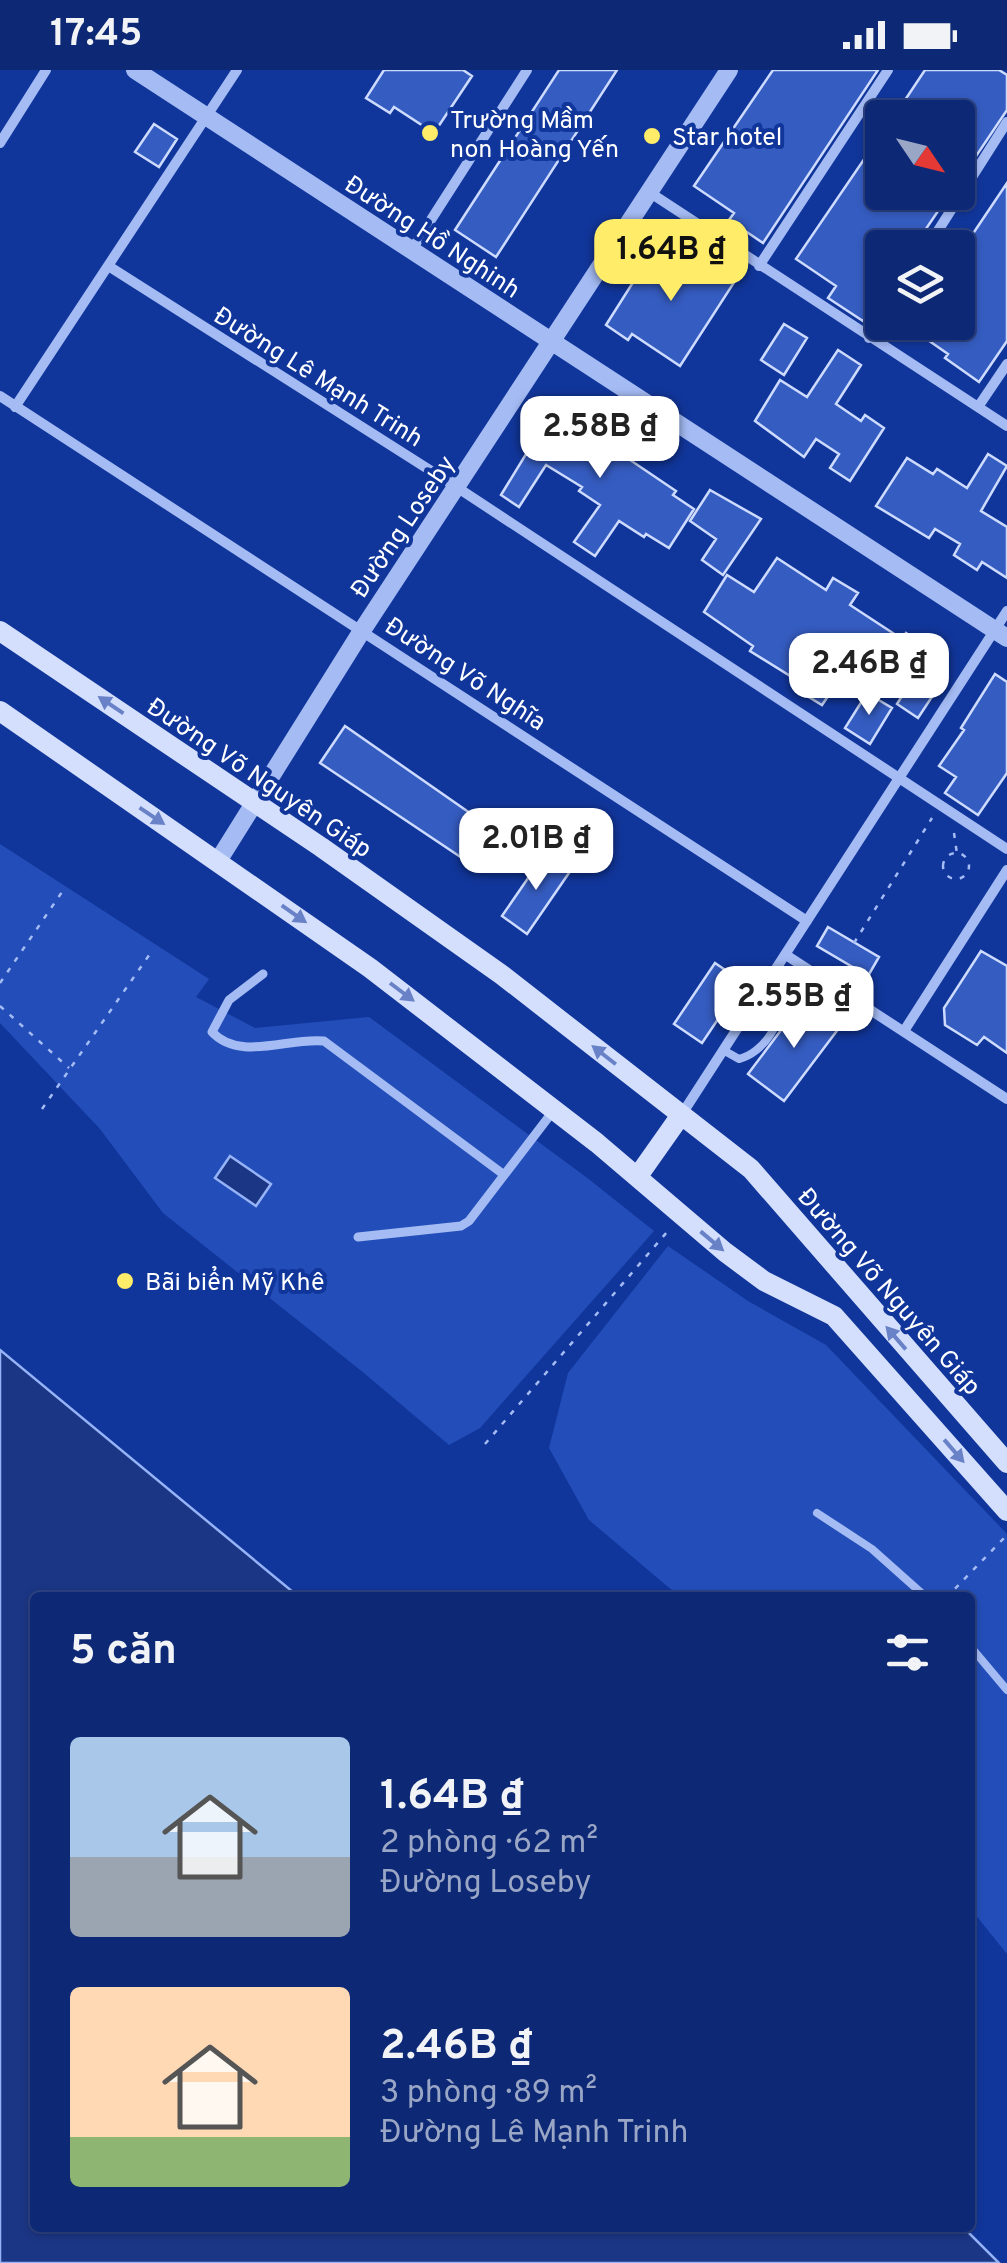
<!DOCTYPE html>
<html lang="vi">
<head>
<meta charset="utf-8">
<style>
  body { margin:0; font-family:Overpass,sans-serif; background:#163079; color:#f1f3f6; height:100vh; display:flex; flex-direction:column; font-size:38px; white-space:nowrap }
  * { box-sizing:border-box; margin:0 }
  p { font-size:32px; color:#9aa6c5 }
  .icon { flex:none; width:55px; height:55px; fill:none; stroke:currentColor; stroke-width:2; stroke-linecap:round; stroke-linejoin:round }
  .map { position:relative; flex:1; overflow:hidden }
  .side { position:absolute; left:30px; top:1522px; width:945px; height:640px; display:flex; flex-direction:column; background:#0d2874; border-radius:10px; box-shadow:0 2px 8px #0004,0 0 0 2px #2d4486 }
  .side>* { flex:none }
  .needle { width:65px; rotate:125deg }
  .controls { position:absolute; left:865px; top:30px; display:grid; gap:20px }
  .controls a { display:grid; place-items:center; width:110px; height:110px; border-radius:10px; background:#0d2874; box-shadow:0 2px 8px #0004,0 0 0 2px #2d4486; font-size:50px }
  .price { position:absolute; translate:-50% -85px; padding:0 22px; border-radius:20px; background:#fff; color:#222; font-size:32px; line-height:65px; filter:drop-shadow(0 2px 5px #0008) }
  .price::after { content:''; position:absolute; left:50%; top:60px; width:30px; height:22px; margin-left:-15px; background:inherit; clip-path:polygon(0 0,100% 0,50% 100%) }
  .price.selected { background:#ffec68; color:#111 }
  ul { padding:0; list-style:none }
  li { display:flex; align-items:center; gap:30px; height:250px; padding:0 40px }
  li span { display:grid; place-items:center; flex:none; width:280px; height:200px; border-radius:10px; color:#555 }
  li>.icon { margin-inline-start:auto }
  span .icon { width:120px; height:120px; fill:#fffc; stroke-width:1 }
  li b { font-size:42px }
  h2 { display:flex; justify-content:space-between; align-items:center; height:120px; padding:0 40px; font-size:42px }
  .status { display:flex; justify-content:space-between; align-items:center; height:70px; padding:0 50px; background:#0d2874; direction:ltr }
  .status svg { height:28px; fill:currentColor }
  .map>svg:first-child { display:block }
  .green { fill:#234eb9 }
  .water { fill:#1b3684; stroke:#96b3f8; stroke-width:2.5 }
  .building { fill:#355cc1; stroke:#cddbfe; stroke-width:2.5 }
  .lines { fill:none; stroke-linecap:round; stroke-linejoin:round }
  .path { stroke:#a4bbf4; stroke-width:2.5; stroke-dasharray:5 8; stroke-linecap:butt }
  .service { stroke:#a4bbf4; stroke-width:8 }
  .pedestrian { stroke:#a4bbf4; stroke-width:9 }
  .minor { stroke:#a4bbf4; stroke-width:10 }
  .tertiary { stroke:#a4bbf4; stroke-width:18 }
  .secondary { stroke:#d4dffd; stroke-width:20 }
  .oneway { fill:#6982c7 }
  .poi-dot { fill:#ffec68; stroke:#11369b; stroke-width:4 }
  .labels { text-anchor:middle; stroke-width:8; stroke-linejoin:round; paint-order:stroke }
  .poi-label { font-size:25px; fill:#fff; stroke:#11369b; text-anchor:start }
  .street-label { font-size:25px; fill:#fff; stroke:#11369b }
</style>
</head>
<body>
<div class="status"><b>17:45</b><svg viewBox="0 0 49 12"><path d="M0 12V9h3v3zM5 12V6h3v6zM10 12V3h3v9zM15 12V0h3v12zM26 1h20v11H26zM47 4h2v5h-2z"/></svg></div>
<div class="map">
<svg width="1007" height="2193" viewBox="0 0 1007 2193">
  <rect width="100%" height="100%" fill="#11369b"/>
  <!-- green -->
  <path class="green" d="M 0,774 L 209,909 L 196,927 L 255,958 L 369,947 L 586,1107 L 654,1161 L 480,1358 L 449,1375 L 364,1303 L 163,1143 L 100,1059 L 0,953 Z
    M 668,1176 L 748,1231 L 826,1275 L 1007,1464 L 1007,1884 L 970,1838 L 970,1528 L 680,1527 L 589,1450 L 549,1378 L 568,1303 Z"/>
  <!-- water -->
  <path class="water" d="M 230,1086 L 271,1114 L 256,1136 L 215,1108 Z
    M 0,1280 L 299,1527 L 35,1528 L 35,2158 L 964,2158 L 999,2193 L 0,2193 Z"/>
  <!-- building -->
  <path class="building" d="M 384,0 L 463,0 L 472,6 L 434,63 L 394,37 L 390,43 L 366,28 Z
    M 559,0 L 617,0 L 496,187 L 455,160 Z
    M 773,0 L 878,0 L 763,173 L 729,150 L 734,143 L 694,116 Z
    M 925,0 L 999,0 L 1007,5 L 1007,40 L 958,113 L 958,48 L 893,48 Z
    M 154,54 L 177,69 L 159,97 L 135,82 Z
    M 882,63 L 882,122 L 951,122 L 913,178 L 882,178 L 882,222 L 863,251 L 828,228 L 836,216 L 796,189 Z
    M 1007,113 L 1007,271 L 979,312 L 945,288 L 948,284 L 902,252 L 958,252 L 958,186 Z
    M 671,168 L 688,179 L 683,187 L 708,204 L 713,197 L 735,211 L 680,296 L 632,264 L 628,270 L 606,255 L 637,206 L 644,211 Z
    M 784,254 L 807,268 L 784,305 L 761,290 Z
    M 838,280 L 861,295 L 836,334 L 861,351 L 865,345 L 884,358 L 850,411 L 830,398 L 839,384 L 816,369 L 804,387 L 755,351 L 780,310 L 807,327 Z
    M 559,330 L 607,356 L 599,369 L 676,421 L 673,425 L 694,439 L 669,478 L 646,464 L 644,467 L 619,451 L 595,486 L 574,472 L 600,435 L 579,421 L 582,417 L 546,395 L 519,437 L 501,425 Z
    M 988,384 L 1007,396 L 981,441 L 1007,457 L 1007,508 L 982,492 L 977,500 L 954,485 L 960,474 L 935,459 L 929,468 L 876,436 L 907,388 L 933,404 L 937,399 L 967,418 Z
    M 710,420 L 761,449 L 723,505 L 702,490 L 716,469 L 690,451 Z
    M 777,488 L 826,520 L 833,508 L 858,523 L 850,535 L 902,569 L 906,563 L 927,577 L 920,587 L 947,604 L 918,648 L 897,634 L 909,615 L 879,595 L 875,600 L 855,587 L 822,635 L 799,621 L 803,614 L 750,581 L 753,576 L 704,542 L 727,505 L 754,522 Z
    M 995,604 L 1007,612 L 1007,703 L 978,745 L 945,723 L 956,707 L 939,696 L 964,660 L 961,658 Z
    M 867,623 L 892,638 L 870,674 L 845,658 Z
    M 345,656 L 503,766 L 480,800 L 320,693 Z
    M 546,782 L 571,800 L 527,864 L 502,846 Z
    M 828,857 L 879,887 L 868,906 L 817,876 Z
    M 981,881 L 1007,896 L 1007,983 L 984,967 L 977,975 L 945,955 L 944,938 Z
    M 715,893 L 743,912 L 702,973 L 674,954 Z
    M 803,931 L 839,958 L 784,1031 L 748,1004 Z"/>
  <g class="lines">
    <!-- path -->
    <path class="path" d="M 954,763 L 957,784
      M943 796a13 13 0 1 1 26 0a13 13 0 1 1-26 0Z
      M 854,873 L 932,748
      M 0,913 L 62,822
      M 0,936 L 69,998
      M 42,1039 L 152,881
      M 485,1374 L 667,1162
      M 946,1528 L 1007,1465"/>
    <!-- service -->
    <path class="service" d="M 723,980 L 739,989 C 763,983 786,951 777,926 L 764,918
      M 817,1443 L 872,1479 L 927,1528
      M 970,1576 L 1007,1620"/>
    <!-- pedestrian -->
    <path class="pedestrian" d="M 263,904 L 229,930 L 212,962 C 240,992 288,967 324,971 L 503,1104
      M 358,1167 L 461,1156 L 469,1151 L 554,1040"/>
    <!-- minor -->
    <path class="minor" d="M 0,73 L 46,0
      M 649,122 L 1007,356
      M 927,178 L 1007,52
      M 411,181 L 527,0
      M 759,196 L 888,0
      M 110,197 L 458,418 L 1007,779
      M 869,268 L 882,247
      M 0,326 L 807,851
      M 15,337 L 237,0
      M 978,337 L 1007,294
      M 786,885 L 1007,1029
      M 904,961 L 1007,800
      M 682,1044 L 1007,541"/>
    <!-- tertiary -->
    <path class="tertiary" d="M 135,0 L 1007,568
      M 218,791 L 363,559 L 729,0"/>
    <!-- secondary -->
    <path class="secondary" d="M 0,561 L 321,777 L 502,905 L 751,1099 L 1007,1393
      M 0,641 L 370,898 L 597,1073 L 725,1182 L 764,1211 L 834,1246 L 1007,1441
      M 638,1106 L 681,1045"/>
  </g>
  <!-- one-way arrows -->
  <defs><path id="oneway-solid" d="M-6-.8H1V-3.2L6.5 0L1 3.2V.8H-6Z" transform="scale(2.5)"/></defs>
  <g class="oneway">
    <use href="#oneway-solid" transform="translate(111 635) rotate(-146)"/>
    <use href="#oneway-solid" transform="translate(152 746) rotate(34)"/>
    <use href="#oneway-solid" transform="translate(294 844) rotate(35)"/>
    <use href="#oneway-solid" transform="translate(402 922) rotate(37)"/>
    <use href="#oneway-solid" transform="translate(604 985) rotate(-142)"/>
    <use href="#oneway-solid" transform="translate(712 1171) rotate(40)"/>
    <use href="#oneway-solid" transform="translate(896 1268) rotate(-131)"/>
    <use href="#oneway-solid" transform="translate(954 1381) rotate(49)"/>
  </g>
  <!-- markers -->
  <g class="poi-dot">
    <circle cx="430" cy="63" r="10"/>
    <circle cx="652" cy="66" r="10"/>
    <circle cx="125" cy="1211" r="10"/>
  </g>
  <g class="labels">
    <!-- poi labels -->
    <g class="poi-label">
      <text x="450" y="58">Trường Mầm<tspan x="450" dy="29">non Hoàng Yến</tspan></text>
      <text x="672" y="75">Star hotel</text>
      <text x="145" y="1220">Bãi biển Mỹ Khê</text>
    </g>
    <!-- street labels -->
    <g class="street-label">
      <text transform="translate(433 166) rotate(33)" y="9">Đường Hồ Nghinh</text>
      <text transform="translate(319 306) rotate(32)" y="9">Đường Lê Mạnh Trinh</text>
      <text transform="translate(402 456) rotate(-56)" y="9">Đường Loseby</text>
      <text transform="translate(466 603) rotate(33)" y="9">Đường Võ Nghĩa</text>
      <text transform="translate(260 707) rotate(34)" y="9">Đường Võ Nguyên Giáp</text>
      <text transform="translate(890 1221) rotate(49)" y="9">Đường Võ Nguyên Giáp</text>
    </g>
  </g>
</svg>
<div class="controls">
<a><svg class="needle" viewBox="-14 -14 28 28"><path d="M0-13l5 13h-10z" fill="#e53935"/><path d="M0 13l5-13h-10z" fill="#9aa6c5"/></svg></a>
<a><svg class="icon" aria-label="layers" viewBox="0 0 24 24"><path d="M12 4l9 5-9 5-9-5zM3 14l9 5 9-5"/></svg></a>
</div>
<b class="price selected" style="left:671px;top:234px">1.64B ₫</b>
<b class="price" style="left:600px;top:411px">2.58B ₫</b>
<b class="price" style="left:869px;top:648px">2.46B ₫</b>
<b class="price" style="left:536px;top:823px">2.01B ₫</b>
<b class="price" style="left:794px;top:981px">2.55B ₫</b>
<section class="side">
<h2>5 căn<svg class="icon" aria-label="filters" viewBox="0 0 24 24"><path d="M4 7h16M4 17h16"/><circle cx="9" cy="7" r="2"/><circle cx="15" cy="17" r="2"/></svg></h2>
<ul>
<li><span style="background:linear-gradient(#a9c7e8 60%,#9aa5b1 0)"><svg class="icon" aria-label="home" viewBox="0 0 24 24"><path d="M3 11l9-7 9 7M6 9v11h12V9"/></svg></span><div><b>1.64B ₫</b><p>2 phòng · 62 m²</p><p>Đường Loseby</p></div></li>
<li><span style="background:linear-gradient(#ffd9b3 75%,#8fb573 0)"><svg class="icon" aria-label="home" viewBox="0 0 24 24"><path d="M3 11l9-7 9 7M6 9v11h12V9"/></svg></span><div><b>2.46B ₫</b><p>3 phòng · 89 m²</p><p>Đường Lê Mạnh Trinh</p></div></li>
</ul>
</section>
</div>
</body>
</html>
